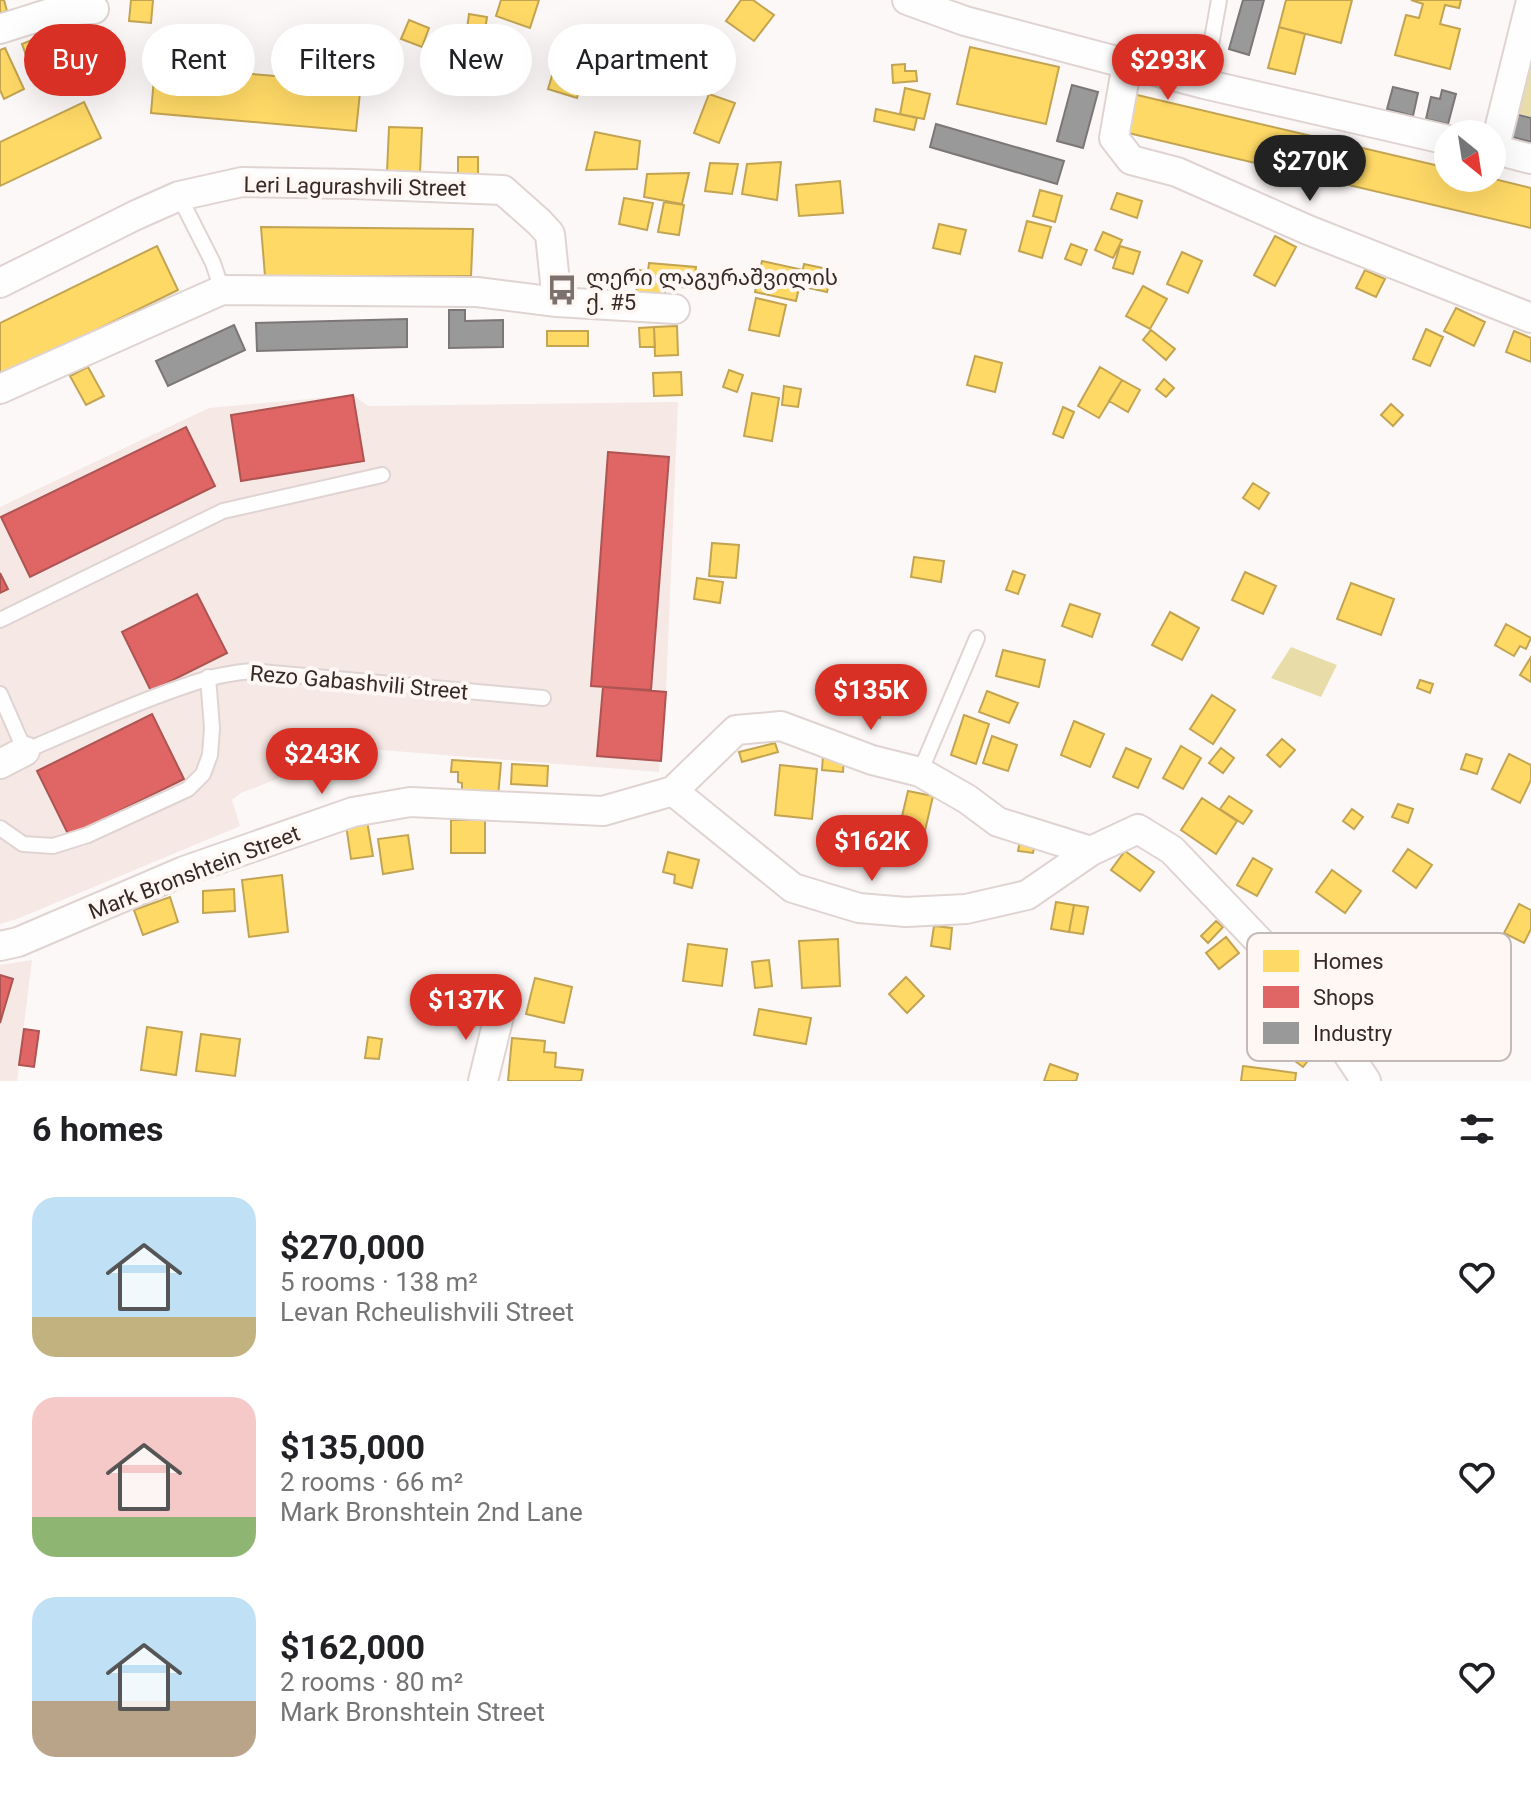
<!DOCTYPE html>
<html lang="en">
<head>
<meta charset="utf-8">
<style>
  body { margin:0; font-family:Roboto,"Noto Sans Georgian",sans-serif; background:#f6f6f6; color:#202124; height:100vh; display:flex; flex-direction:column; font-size:30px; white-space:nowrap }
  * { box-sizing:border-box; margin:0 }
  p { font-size:26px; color:#757577 }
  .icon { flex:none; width:44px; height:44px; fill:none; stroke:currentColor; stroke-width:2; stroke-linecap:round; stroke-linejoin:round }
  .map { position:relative; height:1081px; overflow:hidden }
  .details { display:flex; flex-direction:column; background:#fff; flex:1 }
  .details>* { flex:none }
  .guide { position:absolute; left:24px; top:24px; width:800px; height:72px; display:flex; gap:16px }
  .needle { width:52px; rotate:150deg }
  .buttons { position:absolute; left:1434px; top:120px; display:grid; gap:16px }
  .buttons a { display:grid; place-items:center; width:72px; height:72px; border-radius:50%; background:#fff; box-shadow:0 8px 32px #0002; font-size:40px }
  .price { position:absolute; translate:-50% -68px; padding:0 18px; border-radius:28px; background:#d93025; color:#fff; font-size:26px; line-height:52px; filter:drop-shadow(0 2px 4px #0008) }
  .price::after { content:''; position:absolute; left:50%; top:48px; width:24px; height:18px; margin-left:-12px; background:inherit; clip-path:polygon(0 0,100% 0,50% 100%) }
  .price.active { background:#222; color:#fff }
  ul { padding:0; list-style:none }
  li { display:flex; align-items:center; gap:24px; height:200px; padding:0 32px }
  li span { display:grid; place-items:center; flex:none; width:224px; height:160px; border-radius:24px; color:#555 }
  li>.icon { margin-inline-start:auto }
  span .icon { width:96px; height:96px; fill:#fffc; stroke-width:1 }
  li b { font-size:34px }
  h2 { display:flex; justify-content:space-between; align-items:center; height:96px; padding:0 32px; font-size:34px }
  .tag { padding:0 28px; border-radius:36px; background:#fff; box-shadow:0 8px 32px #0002; font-size:28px; line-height:72px }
  .tag.active { background:#d93025; color:#fff }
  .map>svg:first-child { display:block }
  .built { fill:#f5e8e5 }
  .green { fill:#e8dca9 }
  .homes { fill:#ffd966; stroke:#c3a452; stroke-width:2 }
  .shops { fill:#e06666; stroke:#ae5452; stroke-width:2 }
  .industry { fill:#999; stroke:#7c7776; stroke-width:2 }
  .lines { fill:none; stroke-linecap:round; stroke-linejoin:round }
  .service-casing { stroke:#dfd4d2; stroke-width:18 }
  .minor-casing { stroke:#dfd4d2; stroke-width:32 }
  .service { stroke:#fffefe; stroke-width:14 }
  .minor { stroke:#fffefe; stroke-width:28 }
  .labels { text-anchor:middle; stroke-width:8; stroke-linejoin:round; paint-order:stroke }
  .street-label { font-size:22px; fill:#382925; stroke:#fff7f4 }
  .poi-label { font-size:22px; fill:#382925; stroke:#fff7f4; text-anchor:start }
  .key { fill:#fff7f4; stroke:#c3b9b6; stroke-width:2 }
  .key-label { font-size:22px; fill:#382925 }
</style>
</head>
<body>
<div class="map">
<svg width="1531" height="1081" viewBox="0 0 1531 1081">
  <rect width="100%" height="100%" fill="#fcf8f7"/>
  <!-- built -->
  <path class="built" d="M 353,395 L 368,406 L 678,402 L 666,692 L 659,772 L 356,748 L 241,793 L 232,800 L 240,826 L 17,919 L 0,924 L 0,507 L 209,408 Z
    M 32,960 L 17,1081 L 0,1081 L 0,965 Z"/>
  <!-- green -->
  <path class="green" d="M 1531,31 L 1531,117 L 1508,110 Z
    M 1291,647 L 1337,665 L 1321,697 L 1271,678 Z"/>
  <!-- homes -->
  <path class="homes" d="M 0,0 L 4,0 L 7,11 L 0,13 Z
    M 131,0 L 153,0 L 151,23 L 129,21 Z
    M 501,0 L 539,0 L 530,28 L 496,16 Z
    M 741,0 L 753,0 L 774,15 L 754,41 L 726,21 Z
    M 1286,0 L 1352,0 L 1341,43 L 1279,27 Z
    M 1461,0 L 1459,8 L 1445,5 L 1440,24 L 1460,29 L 1450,69 L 1395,55 L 1406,15 L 1419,18 L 1423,4 L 1411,0 Z
    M 469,14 L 487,17 L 484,38 L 466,36 Z
    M 85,18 L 93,39 L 30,66 L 22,44 Z
    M 409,20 L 429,28 L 422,47 L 401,39 Z
    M 1279,27 L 1305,34 L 1295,74 L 1268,68 Z
    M 562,42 L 591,51 L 577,98 L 548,89 Z
    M 970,47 L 1059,67 L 1046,124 L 957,104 Z
    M 5,48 L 24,89 L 4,99 L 0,90 L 0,50 Z
    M 905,64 L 905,71 L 916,71 L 917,81 L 893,83 L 892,65 Z
    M 155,66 L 361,83 L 356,131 L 151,113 Z
    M 905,88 L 930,94 L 924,119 L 900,114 Z
    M 709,94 L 735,103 L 719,143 L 694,133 Z
    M 1133,94 L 1448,168 L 1448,178 L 1490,178 L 1531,188 L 1531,228 L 1124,132 Z
    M 84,102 L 101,138 L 0,186 L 0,142 Z
    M 876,109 L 917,118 L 914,130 L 874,121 Z
    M 389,127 L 422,128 L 420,173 L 387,172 Z
    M 595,132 L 640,141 L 637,169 L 586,170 Z
    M 458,157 L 478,157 L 478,178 L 458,179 Z
    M 781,162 L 777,200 L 742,194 L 747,164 Z
    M 710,163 L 738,164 L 732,194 L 705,191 Z
    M 689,173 L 682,204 L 644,197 L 647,174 Z
    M 840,181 L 843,213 L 799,216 L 796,185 Z
    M 1040,190 L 1062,196 L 1055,222 L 1033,216 Z
    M 1117,193 L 1142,201 L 1137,218 L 1111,209 Z
    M 624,198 L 653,203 L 647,230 L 619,224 Z
    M 664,202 L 684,205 L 679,235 L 658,232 Z
    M 1027,221 L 1051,227 L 1042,258 L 1019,251 Z
    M 939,224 L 966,230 L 960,254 L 933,248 Z
    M 261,227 L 473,229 L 471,276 L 265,276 Z
    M 1103,232 L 1122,240 L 1113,258 L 1095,250 Z
    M 1275,236 L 1296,247 L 1275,286 L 1254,275 Z
    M 1071,244 L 1087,250 L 1081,265 L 1065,259 Z
    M 157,246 L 178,290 L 0,377 L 0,323 Z
    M 1120,246 L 1140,252 L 1133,274 L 1113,268 Z
    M 1182,252 L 1202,261 L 1188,293 L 1167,284 Z
    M 762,261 L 803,270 L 796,301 L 755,292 Z
    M 649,263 L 696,267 L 694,288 L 665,286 L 665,298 L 636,296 L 638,270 L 648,271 Z
    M 804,264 L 832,270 L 827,292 L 800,286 Z
    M 1365,270 L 1385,279 L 1376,297 L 1356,288 Z
    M 1143,286 L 1167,299 L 1150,329 L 1126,316 Z
    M 756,298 L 786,305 L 779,336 L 749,330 Z
    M 1456,308 L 1485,322 L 1474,346 L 1444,331 Z
    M 677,326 L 678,355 L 655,356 L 654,327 Z
    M 654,327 L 655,347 L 640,347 L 639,328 Z
    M 1426,329 L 1443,337 L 1430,366 L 1413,359 Z
    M 1151,330 L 1175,349 L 1166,360 L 1143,340 Z
    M 547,331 L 588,331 L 588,346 L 547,346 Z
    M 1514,331 L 1531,338 L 1531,362 L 1506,352 Z
    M 975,356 L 1002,363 L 995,392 L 967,385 Z
    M 88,367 L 104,396 L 86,405 L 70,376 Z
    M 1100,367 L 1122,380 L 1099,418 L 1078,406 Z
    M 729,370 L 743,375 L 737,392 L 723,387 Z
    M 681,372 L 682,395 L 654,396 L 653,373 Z
    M 1164,379 L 1174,388 L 1166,397 L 1156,389 Z
    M 1122,380 L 1140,390 L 1128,412 L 1109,401 Z
    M 784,386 L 801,389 L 798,407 L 782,405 Z
    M 752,393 L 779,398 L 772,441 L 744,436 Z
    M 1391,404 L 1403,415 L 1393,426 L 1381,415 Z
    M 1063,407 L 1074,412 L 1063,438 L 1053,434 Z
    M 1253,483 L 1269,493 L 1259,509 L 1243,498 Z
    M 712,543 L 739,545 L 736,578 L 709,576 Z
    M 914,557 L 944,561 L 941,582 L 911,577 Z
    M 1013,571 L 1025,575 L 1018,594 L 1006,590 Z
    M 1245,572 L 1276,586 L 1263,614 L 1232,600 Z
    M 697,578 L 723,582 L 720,603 L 694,599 Z
    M 1351,583 L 1394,599 L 1381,635 L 1337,619 Z
    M 1070,604 L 1100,614 L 1092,637 L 1062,626 Z
    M 1170,612 L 1199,628 L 1182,660 L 1152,645 Z
    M 1506,624 L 1531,638 L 1526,649 L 1520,646 L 1514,656 L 1495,645 Z
    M 1003,650 L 1045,660 L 1039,687 L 996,676 Z
    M 1531,657 L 1531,682 L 1520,675 Z
    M 1420,680 L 1433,684 L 1430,693 L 1417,688 Z
    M 987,691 L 1018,703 L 1009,723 L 979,712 Z
    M 1212,695 L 1235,710 L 1213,744 L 1190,729 Z
    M 848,697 L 883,705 L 880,718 L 845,710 Z
    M 964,715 L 989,724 L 976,764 L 951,755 Z
    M 1074,721 L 1104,734 L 1090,767 L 1061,755 Z
    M 992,736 L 1017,745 L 1008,771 L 983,763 Z
    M 1282,739 L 1295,750 L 1280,767 L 1267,755 Z
    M 775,743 L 778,752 L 742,762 L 739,752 Z
    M 1181,746 L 1201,758 L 1183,789 L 1163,778 Z
    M 1126,748 L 1151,759 L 1138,788 L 1113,777 Z
    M 1221,748 L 1234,758 L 1223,773 L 1209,763 Z
    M 1466,754 L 1482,759 L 1477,774 L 1461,769 Z
    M 1509,754 L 1531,765 L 1531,780 L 1520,803 L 1492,789 Z
    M 823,755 L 844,757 L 843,772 L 822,770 Z
    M 452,760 L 501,763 L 498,797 L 462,794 L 462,783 L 458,782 L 458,772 L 451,772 Z
    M 512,764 L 548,766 L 547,786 L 511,784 Z
    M 780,765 L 817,769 L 812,819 L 775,815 Z
    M 908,791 L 933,796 L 924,835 L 899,829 Z
    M 1229,796 L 1252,811 L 1243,824 L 1220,809 Z
    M 1202,798 L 1237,821 L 1216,854 L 1181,830 Z
    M 1398,804 L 1413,809 L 1408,823 L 1392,817 Z
    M 1352,809 L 1363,817 L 1354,829 L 1343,821 Z
    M 451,820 L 485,820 L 485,853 L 451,853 Z
    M 367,821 L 373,856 L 351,859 L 346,825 Z
    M 408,835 L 413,869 L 383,874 L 378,839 Z
    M 1021,836 L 1036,838 L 1033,853 L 1018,851 Z
    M 1408,849 L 1432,865 L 1416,888 L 1393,871 Z
    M 1125,851 L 1154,872 L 1140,891 L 1111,870 Z
    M 668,852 L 699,860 L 692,888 L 674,883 L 675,875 L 663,872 Z
    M 1253,858 L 1272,869 L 1257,896 L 1237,885 Z
    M 1332,870 L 1361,891 L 1345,913 L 1316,892 Z
    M 282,875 L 288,932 L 249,937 L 242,880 Z
    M 234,889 L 235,911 L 203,913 L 203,891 Z
    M 170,897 L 178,922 L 143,935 L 134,910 Z
    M 1056,902 L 1074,905 L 1069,932 L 1051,929 Z
    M 1519,904 L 1531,910 L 1531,929 L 1524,943 L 1504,933 Z
    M 1074,905 L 1088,907 L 1083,934 L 1069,932 Z
    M 1216,921 L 1223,927 L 1208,943 L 1201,936 Z
    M 934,926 L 952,928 L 950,949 L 931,946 Z
    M 1226,937 L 1239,953 L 1219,969 L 1206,953 Z
    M 838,939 L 840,986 L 802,988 L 799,941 Z
    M 688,944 L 727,949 L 722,986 L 683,981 Z
    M 769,960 L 772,986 L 755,988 L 752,962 Z
    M 906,977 L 924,996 L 907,1013 L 889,994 Z
    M 535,978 L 572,987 L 564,1023 L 526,1014 Z
    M 439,991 L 464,998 L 458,1022 L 432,1015 Z
    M 759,1009 L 811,1018 L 806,1044 L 754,1035 Z
    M 1302,1020 L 1316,1031 L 1310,1040 L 1319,1047 L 1303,1067 L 1288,1056 L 1287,1038 Z
    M 147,1027 L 182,1032 L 176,1075 L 141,1070 Z
    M 201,1034 L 240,1039 L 235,1076 L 196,1071 Z
    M 368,1037 L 382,1039 L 379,1059 L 365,1058 Z
    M 512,1038 L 545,1041 L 544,1052 L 556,1053 L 555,1067 L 583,1070 L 581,1081 L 508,1081 Z
    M 1050,1064 L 1078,1074 L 1076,1081 L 1044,1081 Z
    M 1243,1066 L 1296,1073 L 1295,1081 L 1241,1081 Z"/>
  <!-- shops -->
  <path class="shops" d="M 353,395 L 364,461 L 241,481 L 231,415 Z
    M 186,427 L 215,486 L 30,577 L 1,517 Z
    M 608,452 L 669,457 L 651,690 L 591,686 Z
    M 0,573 L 8,589 L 0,593 Z
    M 197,594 L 227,653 L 151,691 L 122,632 Z
    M 603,687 L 666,692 L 661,761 L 597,756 Z
    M 152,714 L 184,779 L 69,836 L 37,771 Z
    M 0,975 L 13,979 L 0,1023 Z
    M 24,1029 L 39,1031 L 34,1067 L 19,1065 Z"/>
  <!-- industry -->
  <path class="industry" d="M 1243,0 L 1264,0 L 1249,55 L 1229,49 Z
    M 1072,85 L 1098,92 L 1083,148 L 1057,141 Z
    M 1393,87 L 1418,93 L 1413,116 L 1387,109 Z
    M 1442,90 L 1456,94 L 1448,124 L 1426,119 L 1431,97 L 1440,99 Z
    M 1515,114 L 1531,118 L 1531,142 L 1509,136 Z
    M 936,124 L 1064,161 L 1057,184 L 930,147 Z
    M 449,310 L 465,310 L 465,321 L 503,320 L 503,347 L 449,348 Z
    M 407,319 L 407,347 L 257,351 L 256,323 Z
    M 234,325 L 245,350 L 168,386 L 156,361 Z"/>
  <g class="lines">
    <!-- service casing -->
    <g class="service-casing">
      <path id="service" d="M 1204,84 L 1219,0
        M 179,196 L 213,263 L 222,290
        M 0,620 L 223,511 L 382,475
        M 0,694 L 25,751 C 69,732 112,713 157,696 C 192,683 215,674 252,671 L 543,698
        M 920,772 L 977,638
        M 0,828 L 23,844 L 53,846 L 88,835 L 188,789 L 203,774 L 210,755 L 212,728 L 208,677"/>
    </g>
    <!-- minor casing -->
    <g class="minor-casing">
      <path id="minor" d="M 907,0 L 965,21 L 1204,84 L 1448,140
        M 0,29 L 57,11 L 94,9
        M 1127,64 L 1114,138 L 1131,160 L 1177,172 L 1308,230 L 1531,318
        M 1492,149 L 1531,159
        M 1494,150 L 1531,1
        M 0,283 L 136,215 L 179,196 L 242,182 L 354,184 L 503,190 L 539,222 L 550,234 L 557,302
        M 0,389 L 222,290 L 477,292 L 557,302 L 675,309
        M 0,764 L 25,751
        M 673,791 L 793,888 L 859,908 L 906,912 L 966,909 L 1027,895 L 1091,851 L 1138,829 L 1172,850 L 1304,988 L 1366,1081
        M 0,946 L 18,942 L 184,871 L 353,812 L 410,802 L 603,811 L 673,791 L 736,730 L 781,726 L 872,760 L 920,772 L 967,799 L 998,822 L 1091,851
        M 483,1081 L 499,1016"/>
    </g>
    <!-- service -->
    <use href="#service" class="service"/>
    <!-- minor -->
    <use href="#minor" class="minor"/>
  </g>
  <!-- icons -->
  <defs>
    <g id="bus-bare" transform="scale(2.4)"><path d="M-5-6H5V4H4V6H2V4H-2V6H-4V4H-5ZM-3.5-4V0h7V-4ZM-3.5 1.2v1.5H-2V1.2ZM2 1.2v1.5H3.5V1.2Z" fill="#7d716e" stroke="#fff7f4" stroke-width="2.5" paint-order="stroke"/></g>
  </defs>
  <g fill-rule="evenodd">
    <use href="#bus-bare" x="562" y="290"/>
  </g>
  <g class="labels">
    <!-- street labels -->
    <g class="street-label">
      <text transform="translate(355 186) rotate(1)" y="8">Leri Lagurashvili Street</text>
      <text transform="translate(359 682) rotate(5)" y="8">Rezo Gabashvili Street</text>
      <text transform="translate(194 872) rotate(-21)" y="8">Mark Bronshtein Street</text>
    </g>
    <!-- poi labels -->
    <g class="poi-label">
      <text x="586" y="285">ლერი ლაგურაშვილის<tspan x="586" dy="25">ქ. #5</tspan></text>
    </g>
  </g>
  <!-- legend -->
  <rect x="1247" y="933" width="264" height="128" rx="12" class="key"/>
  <rect x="1263" y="950" width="36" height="22" fill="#ffd966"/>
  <rect x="1263" y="986" width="36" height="22" fill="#e06666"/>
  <rect x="1263" y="1022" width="36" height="22" fill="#999"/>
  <g class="key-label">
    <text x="1313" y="969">Homes</text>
    <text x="1313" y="1005">Shops</text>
    <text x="1313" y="1041">Industry</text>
  </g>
</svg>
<div class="buttons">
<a><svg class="needle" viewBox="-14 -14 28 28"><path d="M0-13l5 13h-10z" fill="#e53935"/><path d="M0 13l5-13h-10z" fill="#757577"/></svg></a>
</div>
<b class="price" style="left:1168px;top:102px">$293K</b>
<b class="price active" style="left:1310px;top:203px">$270K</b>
<b class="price" style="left:871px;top:732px">$135K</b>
<b class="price" style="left:322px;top:796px">$243K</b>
<b class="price" style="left:872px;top:883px">$162K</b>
<b class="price" style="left:466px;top:1042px">$137K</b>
<div class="guide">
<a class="tag active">Buy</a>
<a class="tag">Rent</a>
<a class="tag">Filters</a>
<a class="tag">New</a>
<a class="tag">Apartment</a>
</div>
</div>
<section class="details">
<h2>6 homes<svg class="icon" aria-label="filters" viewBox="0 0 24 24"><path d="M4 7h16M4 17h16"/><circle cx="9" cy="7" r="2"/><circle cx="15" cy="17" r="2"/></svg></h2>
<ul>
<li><span style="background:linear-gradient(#bfe0f5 75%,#c2b280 0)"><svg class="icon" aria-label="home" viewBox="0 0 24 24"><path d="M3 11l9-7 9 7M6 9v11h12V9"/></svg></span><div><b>$270,000</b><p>5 rooms · 138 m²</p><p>Levan Rcheulishvili Street</p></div><svg class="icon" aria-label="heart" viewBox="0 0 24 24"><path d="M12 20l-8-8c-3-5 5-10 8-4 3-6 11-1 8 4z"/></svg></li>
<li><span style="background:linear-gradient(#f6c9c9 75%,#8fb573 0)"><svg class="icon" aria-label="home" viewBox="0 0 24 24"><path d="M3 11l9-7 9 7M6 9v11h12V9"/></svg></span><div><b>$135,000</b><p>2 rooms · 66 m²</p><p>Mark Bronshtein 2nd Lane</p></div><svg class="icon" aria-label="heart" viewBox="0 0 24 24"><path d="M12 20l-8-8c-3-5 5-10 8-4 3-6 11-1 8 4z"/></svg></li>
<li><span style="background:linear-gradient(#bfe0f5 65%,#b9a48a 0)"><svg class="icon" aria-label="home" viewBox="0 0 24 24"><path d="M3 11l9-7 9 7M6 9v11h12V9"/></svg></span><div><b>$162,000</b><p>2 rooms · 80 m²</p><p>Mark Bronshtein Street</p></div><svg class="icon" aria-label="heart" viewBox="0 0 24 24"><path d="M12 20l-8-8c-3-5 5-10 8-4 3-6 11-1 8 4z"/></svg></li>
</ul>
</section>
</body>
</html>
